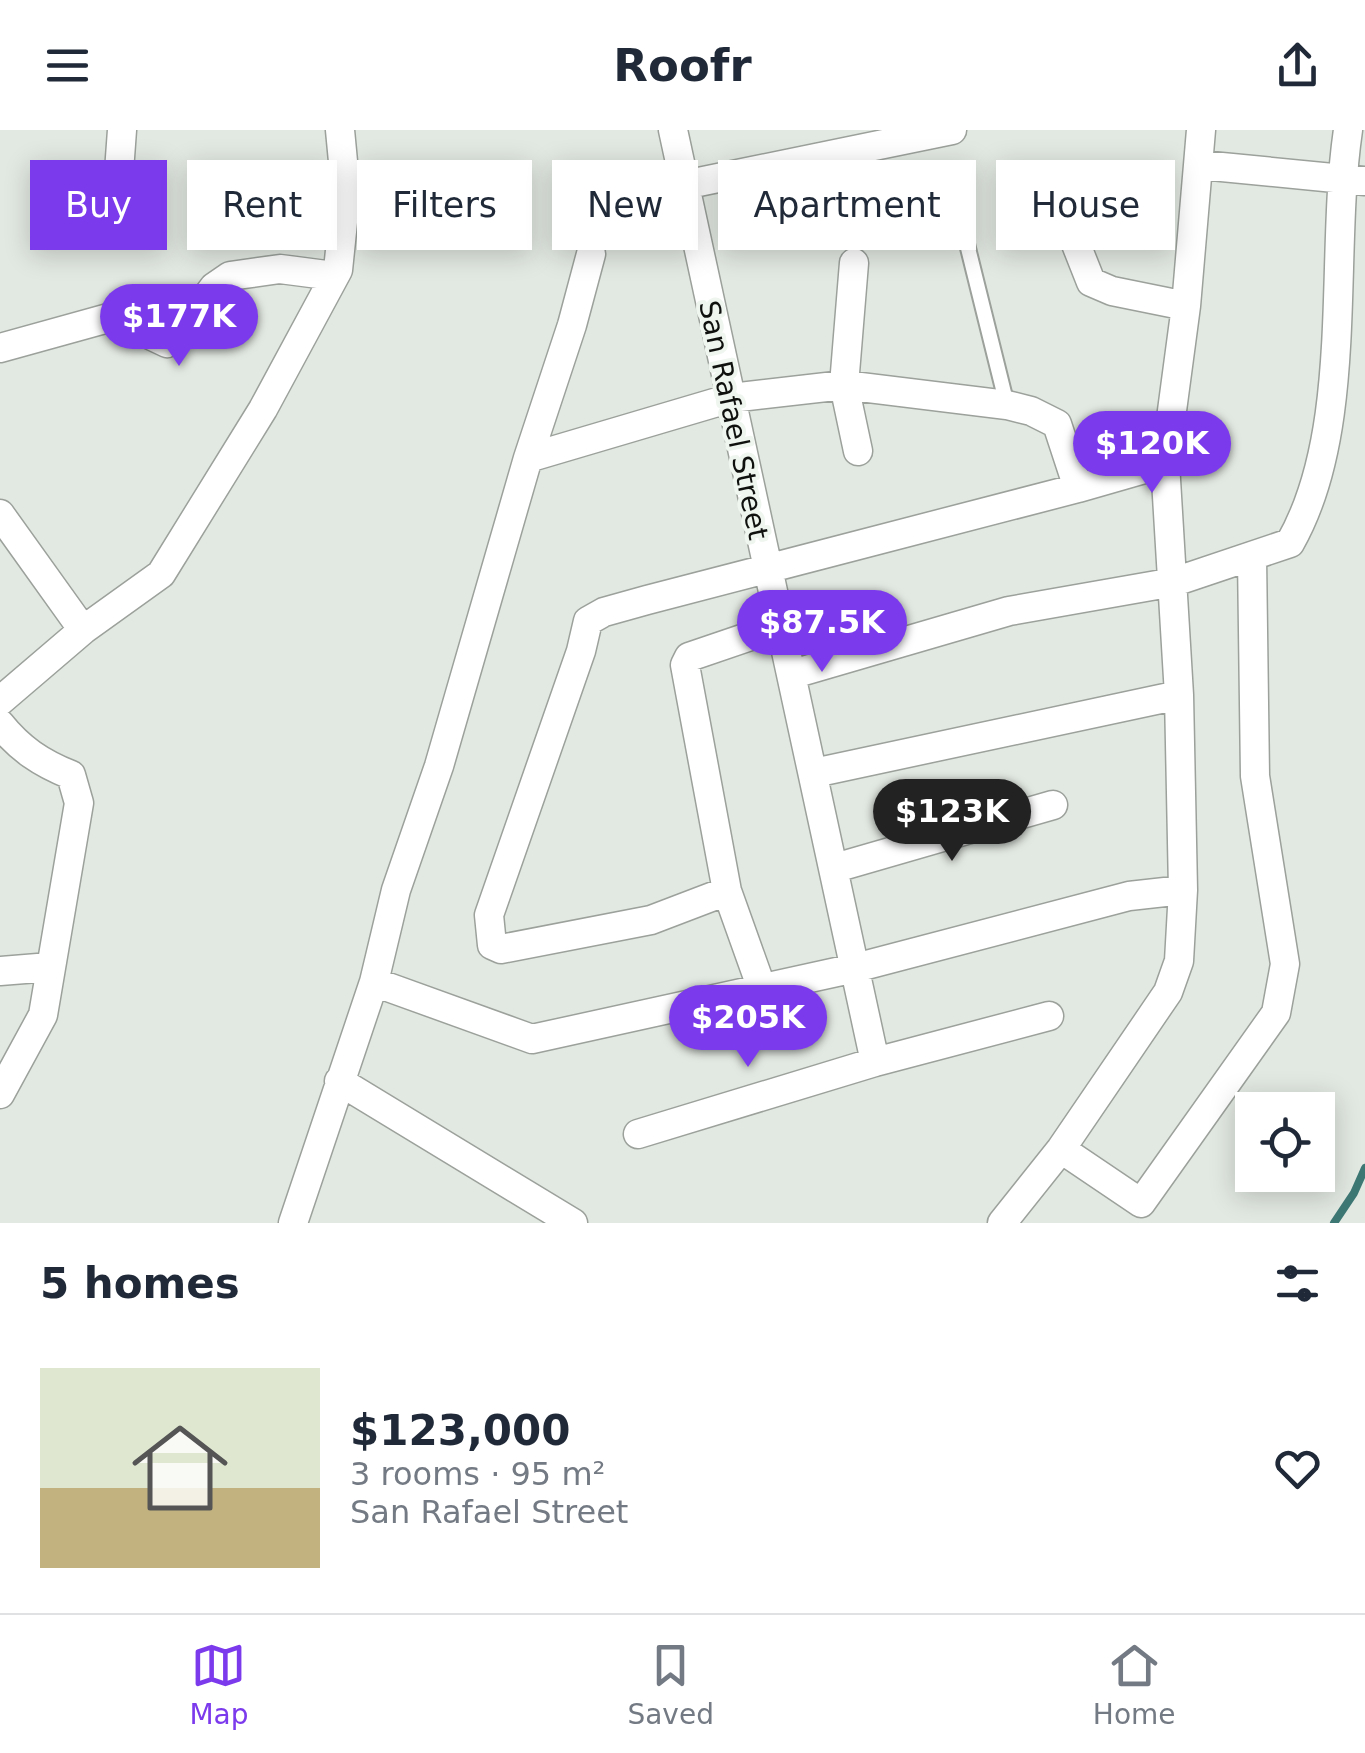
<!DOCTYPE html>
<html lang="en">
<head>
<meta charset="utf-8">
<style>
  body { margin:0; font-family:"DejaVu Sans",sans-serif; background:#f2f2f3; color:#1f2937; height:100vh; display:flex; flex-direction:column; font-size:38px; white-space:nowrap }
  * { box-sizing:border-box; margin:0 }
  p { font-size:32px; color:#747a83 }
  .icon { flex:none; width:55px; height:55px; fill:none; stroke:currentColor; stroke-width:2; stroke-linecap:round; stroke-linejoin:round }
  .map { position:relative; height:1093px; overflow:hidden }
  .panel { display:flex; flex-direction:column; background:#fff; flex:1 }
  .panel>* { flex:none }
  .guide { position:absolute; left:30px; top:30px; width:1305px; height:90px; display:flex; gap:20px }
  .fabs { position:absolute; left:1235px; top:962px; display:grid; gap:20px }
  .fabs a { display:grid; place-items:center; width:100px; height:100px; border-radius:0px; background:#fff; box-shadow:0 5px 25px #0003; font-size:50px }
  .price { position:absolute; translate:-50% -85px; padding:0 22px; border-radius:35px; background:#7c3aed; color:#fff; font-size:32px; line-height:65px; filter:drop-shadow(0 2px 5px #0008) }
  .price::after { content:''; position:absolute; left:50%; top:60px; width:30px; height:22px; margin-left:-15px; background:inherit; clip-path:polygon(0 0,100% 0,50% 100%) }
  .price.active { background:#222; color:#fff }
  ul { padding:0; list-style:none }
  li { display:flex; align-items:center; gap:30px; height:250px; padding:0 40px }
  li span { display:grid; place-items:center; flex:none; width:280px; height:200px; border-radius:0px; color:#555 }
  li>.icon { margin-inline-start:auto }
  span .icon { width:120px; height:120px; fill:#fffc; stroke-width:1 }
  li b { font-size:42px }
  h2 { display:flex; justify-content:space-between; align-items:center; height:120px; padding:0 40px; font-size:42px }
  .pill { padding:0 35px; border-radius:0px; background:#fff; box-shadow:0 5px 25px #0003; font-size:35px; line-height:90px }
  .pill.active { background:#7c3aed; color:#fff }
  header { display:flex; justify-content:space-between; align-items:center; height:130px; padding:0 40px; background:#fff; font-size:45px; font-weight:700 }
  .tabs { display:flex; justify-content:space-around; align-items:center; height:140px; border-top:2px solid #e0e1e3; background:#fff; font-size:28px; color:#747a83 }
  .tabs a { display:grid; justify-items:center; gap:5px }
  .tabs .active { color:#7c3aed }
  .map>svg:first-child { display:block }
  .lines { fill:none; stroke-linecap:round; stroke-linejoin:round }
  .stream { stroke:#3e7875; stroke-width:8 }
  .service-casing { stroke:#9ca19c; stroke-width:18 }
  .minor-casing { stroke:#9ca19c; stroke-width:31 }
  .service { stroke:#fff; stroke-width:14 }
  .minor { stroke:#fff; stroke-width:28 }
  .labels { text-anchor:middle; stroke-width:8; stroke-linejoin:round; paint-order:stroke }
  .street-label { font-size:28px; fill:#0f110f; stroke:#eff5ef }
</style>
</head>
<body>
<header><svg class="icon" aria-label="menu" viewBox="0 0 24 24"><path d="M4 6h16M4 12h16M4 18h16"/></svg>Roofr<svg class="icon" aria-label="share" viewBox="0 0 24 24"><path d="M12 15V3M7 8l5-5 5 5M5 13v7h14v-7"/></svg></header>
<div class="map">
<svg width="1365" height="1093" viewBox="0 0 1365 1093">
  <rect width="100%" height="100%" fill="#e2e8e2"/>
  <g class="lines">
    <!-- stream -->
    <path class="stream" d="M 1334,1093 L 1354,1063 L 1365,1038"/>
    <!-- service casing -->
    <g class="service-casing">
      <path id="service" d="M 967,114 L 1007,275"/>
    </g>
    <!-- minor casing -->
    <g class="minor-casing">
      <path id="minor" d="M 673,0 L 875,932 L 1049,886
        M 1201,35 L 1365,51
        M 684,55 L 952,0
        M 117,69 L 122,0
        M 1068,94 L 1091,152 L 1112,161 L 1186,176
        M 854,133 L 844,255 L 858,321
        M 0,218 L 112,187 L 167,213 L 177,206 L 214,157 L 230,146 L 280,139 L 334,146
        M 528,328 L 572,195 L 591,124
        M 0,384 L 83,500
        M 793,544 L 1009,481 L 1174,452 L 1290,413 C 1355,299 1329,129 1348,0
        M 0,571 L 83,500 L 161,444 L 263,279 L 338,140 L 346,63 L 340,0
        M 0,594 C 20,619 41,633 71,645 L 79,673 L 43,885 L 0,964
        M 814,643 L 1179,565
        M 835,738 L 1053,675
        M 727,761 L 651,790 L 501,819 L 492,815 L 489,785 L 581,521 L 588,491 L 604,482 L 647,470 L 1078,358 L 1165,333 L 1186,176 L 1201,0
        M 0,841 L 50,837
        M 374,852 L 532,909 L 855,838 L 1129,766 L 1183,760
        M 762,859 L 727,761 L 685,535 L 689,527 L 780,496
        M 339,951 L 573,1093
        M 638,1004 L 875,932
        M 1061,1019 L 1141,1073 L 1276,883 L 1285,834 L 1255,646 L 1252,427
        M 293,1093 L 374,852 L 396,760 L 439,636 L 528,328 L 731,268 L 844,255 L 1007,275 L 1031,281 L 1057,294 L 1078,358
        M 1002,1093 L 1061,1019 L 1168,862 L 1179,831 L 1183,760 L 1179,565 L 1165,333"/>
    </g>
    <!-- service -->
    <use href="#service" class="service"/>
    <!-- minor -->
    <use href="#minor" class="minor"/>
  </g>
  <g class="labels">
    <!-- street labels -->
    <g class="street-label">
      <text transform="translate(734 290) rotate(78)" y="10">San Rafael Street</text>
    </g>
  </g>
</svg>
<div class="fabs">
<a><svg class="icon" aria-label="locate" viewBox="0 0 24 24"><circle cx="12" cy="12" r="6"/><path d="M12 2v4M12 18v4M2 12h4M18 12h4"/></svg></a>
</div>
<b class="price" style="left:179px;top:239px">$177K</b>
<b class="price" style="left:1152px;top:366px">$120K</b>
<b class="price" style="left:822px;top:545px">$87.5K</b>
<b class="price active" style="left:952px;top:734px">$123K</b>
<b class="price" style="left:748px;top:940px">$205K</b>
<div class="guide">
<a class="pill active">Buy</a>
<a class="pill">Rent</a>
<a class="pill">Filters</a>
<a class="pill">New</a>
<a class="pill">Apartment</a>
<a class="pill">House</a>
</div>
</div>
<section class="panel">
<h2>5 homes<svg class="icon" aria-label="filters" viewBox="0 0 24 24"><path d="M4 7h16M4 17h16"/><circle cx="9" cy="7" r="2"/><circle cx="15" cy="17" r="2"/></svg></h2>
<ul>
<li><span style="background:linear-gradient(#dfe7d0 60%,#c2b280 0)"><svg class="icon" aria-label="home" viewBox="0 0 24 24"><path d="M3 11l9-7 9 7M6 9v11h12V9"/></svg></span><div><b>$123,000</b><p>3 rooms · 95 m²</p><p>San Rafael Street</p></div><svg class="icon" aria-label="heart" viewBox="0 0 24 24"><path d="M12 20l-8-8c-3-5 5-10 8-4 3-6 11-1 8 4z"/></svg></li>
</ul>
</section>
<nav class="tabs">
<a class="active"><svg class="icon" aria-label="map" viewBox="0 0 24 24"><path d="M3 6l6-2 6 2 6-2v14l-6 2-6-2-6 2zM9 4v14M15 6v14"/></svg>Map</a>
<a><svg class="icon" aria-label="saved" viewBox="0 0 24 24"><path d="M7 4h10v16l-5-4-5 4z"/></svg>Saved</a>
<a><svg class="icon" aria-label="home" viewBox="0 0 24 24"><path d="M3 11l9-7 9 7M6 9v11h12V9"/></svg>Home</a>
</nav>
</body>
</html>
